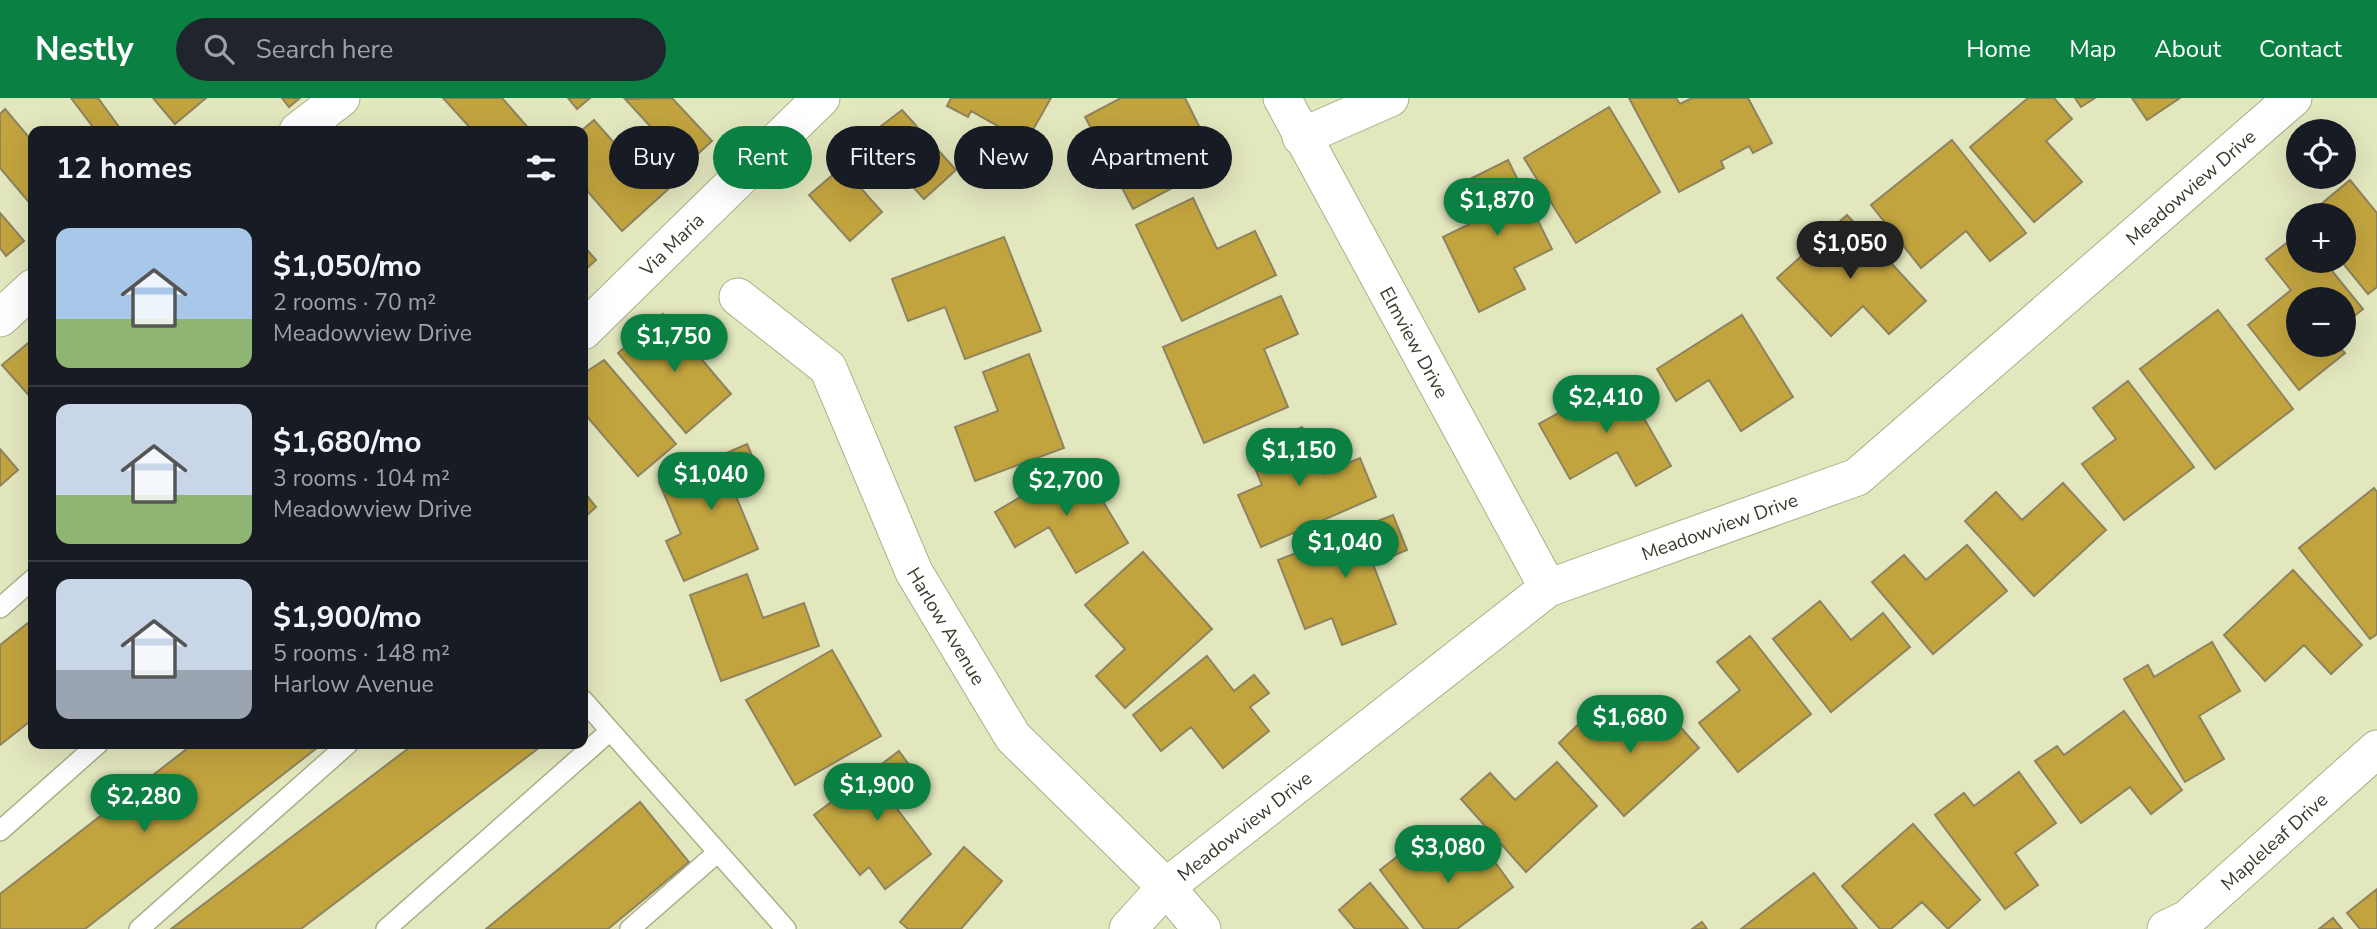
<!DOCTYPE html>
<html lang="en">
<head>
<meta charset="utf-8">
<style>
  body { margin:0; font-family:"Nunito Sans",sans-serif; background:#20242c; color:#f1f3f6; height:100vh; display:flex; flex-direction:column; font-size:26px; white-space:nowrap }
  * { box-sizing:border-box; margin:0 }
  p { font-size:23px; color:#9ea1a6 }
  .icon { flex:none; width:38px; height:38px; fill:none; stroke:currentColor; stroke-width:2; stroke-linecap:round; stroke-linejoin:round }
  .map { position:relative; flex:1; overflow:hidden }
  .side { position:absolute; left:28px; top:28px; width:560px; height:623px; display:flex; flex-direction:column; background:#171b24; border-radius:14px; box-shadow:0 7px 28px #0002 }
  .side>* { flex:none }
  .guide { position:absolute; left:609px; top:28px; width:665px; height:63px; display:flex; gap:14px }
  .controls { position:absolute; left:2286px; top:21px; display:grid; gap:14px }
  .controls a { display:grid; place-items:center; width:70px; height:70px; border-radius:50%; background:#171b24; box-shadow:0 7px 28px #0002; font-size:35px }
  .price { position:absolute; translate:-50% -60px; padding:0 16px; border-radius:24px; background:#0b8043; color:#fff; font-size:23px; line-height:46px; filter:drop-shadow(0 2px 4px #0008) }
  .price::after { content:''; position:absolute; left:50%; top:42px; width:21px; height:16px; margin-left:-10px; background:inherit; clip-path:polygon(0 0,100% 0,50% 100%) }
  .price.current { background:#222; color:#fff }
  ul { padding:0; list-style:none }
  li { display:flex; align-items:center; gap:21px; height:175px; padding:0 28px }
  li+li { border-top:2px solid #363941 }
  li span { display:grid; place-items:center; flex:none; width:196px; height:140px; border-radius:14px; color:#555 }
  li>.icon { margin-inline-start:auto }
  span .icon { width:84px; height:84px; fill:#fffc; stroke-width:1 }
  li b { font-size:30px }
  h2 { display:flex; justify-content:space-between; align-items:center; height:84px; padding:0 28px; font-size:30px }
  .chip { padding:0 24px; border-radius:32px; background:#171b24; box-shadow:0 7px 28px #0002; font-size:24px; line-height:63px }
  .chip.current { background:#0b8043; color:#fff }
  header { display:flex; align-items:center; gap:42px; box-sizing:border-box; height:98px; padding:0 35px; background:#0b8043; color:#fff }
  header strong { font-size:33px }
  nav { display:flex; gap:38px; margin-inline-start:auto; font-size:24px }
  .search { width:490px; height:63px; background:#20242c; display:flex; align-items:center; gap:18px; box-sizing:border-box; padding:0 24px; border-radius:38px; color:#9ea1a6; font-size:26px }
  .map>svg:first-child { display:block }
  .building { fill:#c2a43f; stroke:#8f835e; stroke-width:2 }
  .lines { fill:none; stroke-linecap:round; stroke-linejoin:round }
  .service-casing { stroke:#abaf87; stroke-width:22 }
  .minor-casing { stroke:#abaf87; stroke-width:39 }
  .service { stroke:#fff; stroke-width:19 }
  .minor { stroke:#fff; stroke-width:37 }
  .labels { text-anchor:middle; stroke-width:5; stroke-linejoin:round; paint-order:stroke }
  .street-label { font-size:19px; fill:#3a3b2b; stroke:#fff }
</style>
</head>
<body>
<header>
<strong>Nestly</strong>
<div class="search"><svg class="icon" aria-label="search" viewBox="0 0 24 24"><circle cx="10" cy="10" r="6"/><path d="M15 15l6 6"/></svg>Search here</div>
<nav><a>Home</a><a>Map</a><a>About</a><a>Contact</a></nav>
</header>
<div class="map">
<svg width="2377" height="831" viewBox="0 0 2377 831">
  <rect width="100%" height="100%" fill="#e3e7be"/>
  <!-- building -->
  <path class="building" d="M 71,0 L 98,0 L 122,33 L 96,33 Z
    M 153,0 L 206,0 L 175,26 Z
    M 282,0 L 300,0 L 289,9 Z
    M 443,0 L 502,0 L 531,33 L 473,33 Z
    M 568,0 L 590,0 L 577,11 Z
    M 672,0 L 712,43 L 686,67 L 625,1 Z
    M 951,0 L 1051,0 L 1026,44 L 971,13 L 968,19 L 947,8 Z
    M 1121,0 L 1185,0 L 1201,32 L 1156,55 L 1174,89 L 1133,111 L 1085,19 Z
    M 1629,0 L 1676,0 L 1680,6 L 1692,0 L 1748,0 L 1772,45 L 1753,55 L 1749,48 L 1721,63 L 1724,70 L 1679,94 Z
    M 2028,0 L 2054,0 L 2072,21 L 2046,43 L 2082,84 L 2034,124 L 1970,49 Z
    M 2075,0 L 2095,0 L 2081,9 Z
    M 2132,0 L 2180,0 L 2147,22 Z
    M 1609,9 L 1660,94 L 1576,145 L 1524,60 Z
    M 5,11 L 33,44 L 33,109 L 0,70 L 0,16 Z
    M 902,12 L 956,72 L 924,101 L 867,39 Z
    M 594,22 L 615,46 L 628,33 L 674,86 L 622,133 L 583,88 L 581,33 Z
    M 1952,42 L 2026,135 L 1990,163 L 1966,133 L 1921,170 L 1871,107 Z
    M 1508,62 L 1552,151 L 1514,170 L 1525,191 L 1479,214 L 1443,139 L 1486,118 L 1468,82 Z
    M 842,69 L 882,114 L 850,143 L 809,97 Z
    M 2350,82 L 2377,115 L 2377,189 L 2368,196 L 2341,163 L 2343,163 L 2343,117 L 2308,117 Z
    M 1193,100 L 1217,151 L 1255,133 L 1276,177 L 1182,223 L 1136,127 Z
    M 0,115 L 24,143 L 6,158 L 0,150 Z
    M 1847,117 L 1926,203 L 1889,236 L 1863,208 L 1831,238 L 1777,180 Z
    M 2298,136 L 2298,163 L 2324,163 L 2363,211 L 2343,227 L 2343,201 L 2298,201 L 2298,247 L 2338,247 L 2345,255 L 2299,292 L 2248,227 L 2291,192 L 2266,161 Z
    M 1004,139 L 1041,233 L 965,261 L 945,209 L 908,223 L 892,181 Z
    M 583,147 L 596,162 L 583,174 Z
    M 1281,198 L 1298,236 L 1264,251 L 1288,309 L 1204,345 L 1163,249 Z
    M 2218,212 L 2293,311 L 2215,371 L 2140,271 Z
    M 663,216 L 731,296 L 686,335 L 618,255 Z
    M 1742,217 L 1793,299 L 1741,333 L 1709,282 L 1676,303 L 1657,271 Z
    M 33,241 L 33,302 L 2,267 Z
    M 1029,256 L 1064,350 L 975,383 L 955,329 L 998,313 L 983,274 Z
    M 604,262 L 676,346 L 638,378 L 583,314 L 583,276 Z
    M 1621,280 L 1671,368 L 1636,388 L 1617,354 L 1570,381 L 1539,326 Z
    M 2128,283 L 2194,369 L 2124,422 L 2082,366 L 2116,341 L 2093,310 Z
    M 1302,329 L 1323,376 L 1360,360 L 1376,399 L 1261,449 L 1238,397 L 1262,387 L 1248,353 Z
    M 747,346 L 763,383 L 735,396 L 758,451 L 684,483 L 666,443 L 681,436 L 659,384 Z
    M 0,351 L 18,372 L 0,388 Z
    M 1079,364 L 1128,445 L 1076,475 L 1049,429 L 1015,449 L 995,414 Z
    M 2063,385 L 2106,432 L 2034,498 L 1965,423 L 1996,394 L 2022,422 Z
    M 2374,390 L 2377,394 L 2377,536 L 2370,541 L 2299,450 Z
    M 583,393 L 596,409 L 583,421 Z
    M 1393,417 L 1407,452 L 1373,466 L 1396,526 L 1342,547 L 1332,520 L 1305,531 L 1278,462 Z
    M 1967,447 L 2007,493 L 1933,556 L 1872,484 L 1904,457 L 1926,482 Z
    M 1143,454 L 1212,531 L 1125,610 L 1096,578 L 1125,551 L 1085,507 Z
    M 2293,472 L 2362,547 L 2331,576 L 2304,547 L 2265,583 L 2224,537 Z
    M 747,476 L 763,520 L 804,505 L 819,548 L 721,583 L 690,497 Z
    M 1820,503 L 1851,542 L 1883,515 L 1910,549 L 1831,614 L 1773,541 Z
    M 33,521 L 33,621 L 0,647 L 0,547 Z
    M 1750,538 L 1811,616 L 1738,674 L 1699,625 L 1740,592 L 1717,564 Z
    M 2212,544 L 2240,593 L 2199,618 L 2224,661 L 2185,684 L 2124,581 L 2148,567 L 2154,579 Z
    M 832,552 L 881,638 L 795,687 L 746,602 Z
    M 1207,558 L 1234,593 L 1254,577 L 1269,595 L 1250,609 L 1269,633 L 1223,670 L 1191,629 L 1161,653 L 1133,617 Z
    M 1658,604 L 1699,650 L 1624,718 L 1559,645 L 1590,615 L 1615,643 Z
    M 2124,613 L 2182,692 L 2151,716 L 2130,689 L 2081,725 L 2035,663 L 2057,648 L 2064,657 Z
    M 193,646 L 322,646 L 85,831 L 0,831 L 0,796 Z
    M 414,646 L 544,646 L 301,831 L 171,831 Z
    M 899,653 L 923,686 L 895,708 L 931,756 L 885,791 L 869,769 L 860,777 L 814,717 Z
    M 1557,664 L 1597,708 L 1526,774 L 1461,701 L 1490,675 L 1515,702 Z
    M 2019,674 L 2056,725 L 2015,755 L 2038,787 L 2005,811 L 1935,717 L 1964,695 L 1974,708 Z
    M 640,704 L 689,764 L 608,831 L 486,831 Z
    M 1913,726 L 1980,802 L 1948,831 L 1922,804 L 1891,831 L 1880,831 L 1842,788 Z
    M 1476,738 L 1513,789 L 1457,831 L 1424,831 L 1380,772 L 1412,747 L 1430,773 Z
    M 964,749 L 1002,783 L 961,831 L 908,831 L 900,824 Z
    M 1814,775 L 1857,831 L 1741,831 Z
    M 1370,785 L 1408,831 L 1355,831 L 1339,812 Z
    M 2377,791 L 2377,831 L 2360,831 L 2347,815 Z
    M 2333,820 L 2342,831 L 2319,831 Z
    M 1702,824 L 1707,831 L 1692,831 Z"/>
  <g class="lines">
    <!-- service casing -->
    <g class="service-casing">
      <path id="service" d="M 0,510 L 33,481
        M 583,602 L 786,831
        M 0,733 L 98,646
        M 139,831 L 348,646
        M 386,831 L 610,633
        M 630,831 L 718,754"/>
    </g>
    <!-- minor casing -->
    <g class="minor-casing">
      <g id="minor">
        <path id="s1" d="M 1282,0 L 1548,490"/>
        <path d="M 298,33 L 341,0"/>
        <path d="M 1301,39 L 1390,0"/>
        <path id="s2" d="M 738,199 L 828,270 L 914,474 L 1013,639 L 1166,789 L 1202,831"/>
        <path d="M 0,220 L 33,190"/>
        <path id="s3" d="M 583,233 L 821,0"/>
        <path id="s4" d="M 1128,831 L 1166,789 L 1548,490 L 1857,379 L 2293,0"/>
        <path id="s5" d="M 2166,831 L 2187,821 L 2377,651"/>
      </g>
    </g>
    <!-- service -->
    <use href="#service" class="service"/>
    <!-- minor -->
    <use href="#minor" class="minor"/>
  </g>
  <g class="labels">
    <!-- street labels -->
    <g class="street-label">
      <text dy="7" stroke="none"><textPath href="#s4" startOffset="1312">Meadowview Drive</textPath></text>
      <text dy="7" stroke="none"><textPath href="#s3" startOffset="124">Via Maria</textPath></text>
      <text dy="7" stroke="none"><textPath href="#s1" startOffset="278">Elmview Drive</textPath></text>
      <text dy="7" stroke="none"><textPath href="#s4" startOffset="724">Meadowview Drive</textPath></text>
      <text dy="7" stroke="none"><textPath href="#s2" startOffset="399">Harlow Avenue</textPath></text>
      <text dy="7" stroke="none"><textPath href="#s4" startOffset="156">Meadowview Drive</textPath></text>
      <text dy="7" stroke="none"><textPath href="#s5" startOffset="140">Mapleleaf Drive</textPath></text>
    </g>
  </g>
</svg>
<div class="controls">
<a><svg class="icon" aria-label="locate" viewBox="0 0 24 24"><circle cx="12" cy="12" r="6"/><path d="M12 2v4M12 18v4M2 12h4M18 12h4"/></svg></a>
<a>+</a>
<a>−</a>
</div>
<b class="price" style="left:1497px;top:140px">$1,870</b>
<b class="price current" style="left:1850px;top:183px">$1,050</b>
<b class="price" style="left:674px;top:276px">$1,750</b>
<b class="price" style="left:1606px;top:337px">$2,410</b>
<b class="price" style="left:1299px;top:390px">$1,150</b>
<b class="price" style="left:711px;top:414px">$1,040</b>
<b class="price" style="left:1066px;top:420px">$2,700</b>
<b class="price" style="left:1345px;top:482px">$1,040</b>
<b class="price" style="left:1630px;top:657px">$1,680</b>
<b class="price" style="left:877px;top:725px">$1,900</b>
<b class="price" style="left:144px;top:736px">$2,280</b>
<b class="price" style="left:1448px;top:787px">$3,080</b>
<div class="guide">
<a class="chip">Buy</a>
<a class="chip current">Rent</a>
<a class="chip">Filters</a>
<a class="chip">New</a>
<a class="chip">Apartment</a>
</div>
<section class="side">
<h2>12 homes<svg class="icon" aria-label="filters" viewBox="0 0 24 24"><path d="M4 7h16M4 17h16"/><circle cx="9" cy="7" r="2"/><circle cx="15" cy="17" r="2"/></svg></h2>
<ul>
<li><span style="background:linear-gradient(#a9c7e8 65%,#8fb573 0)"><svg class="icon" aria-label="home" viewBox="0 0 24 24"><path d="M3 11l9-7 9 7M6 9v11h12V9"/></svg></span><div><b>$1,050/mo</b><p>2 rooms · 70 m²</p><p>Meadowview Drive</p></div></li>
<li><span style="background:linear-gradient(#c9d6e8 65%,#8fb573 0)"><svg class="icon" aria-label="home" viewBox="0 0 24 24"><path d="M3 11l9-7 9 7M6 9v11h12V9"/></svg></span><div><b>$1,680/mo</b><p>3 rooms · 104 m²</p><p>Meadowview Drive</p></div></li>
<li><span style="background:linear-gradient(#c9d6e8 65%,#9aa5b1 0)"><svg class="icon" aria-label="home" viewBox="0 0 24 24"><path d="M3 11l9-7 9 7M6 9v11h12V9"/></svg></span><div><b>$1,900/mo</b><p>5 rooms · 148 m²</p><p>Harlow Avenue</p></div></li>
</ul>
</section>
</div>
</body>
</html>
